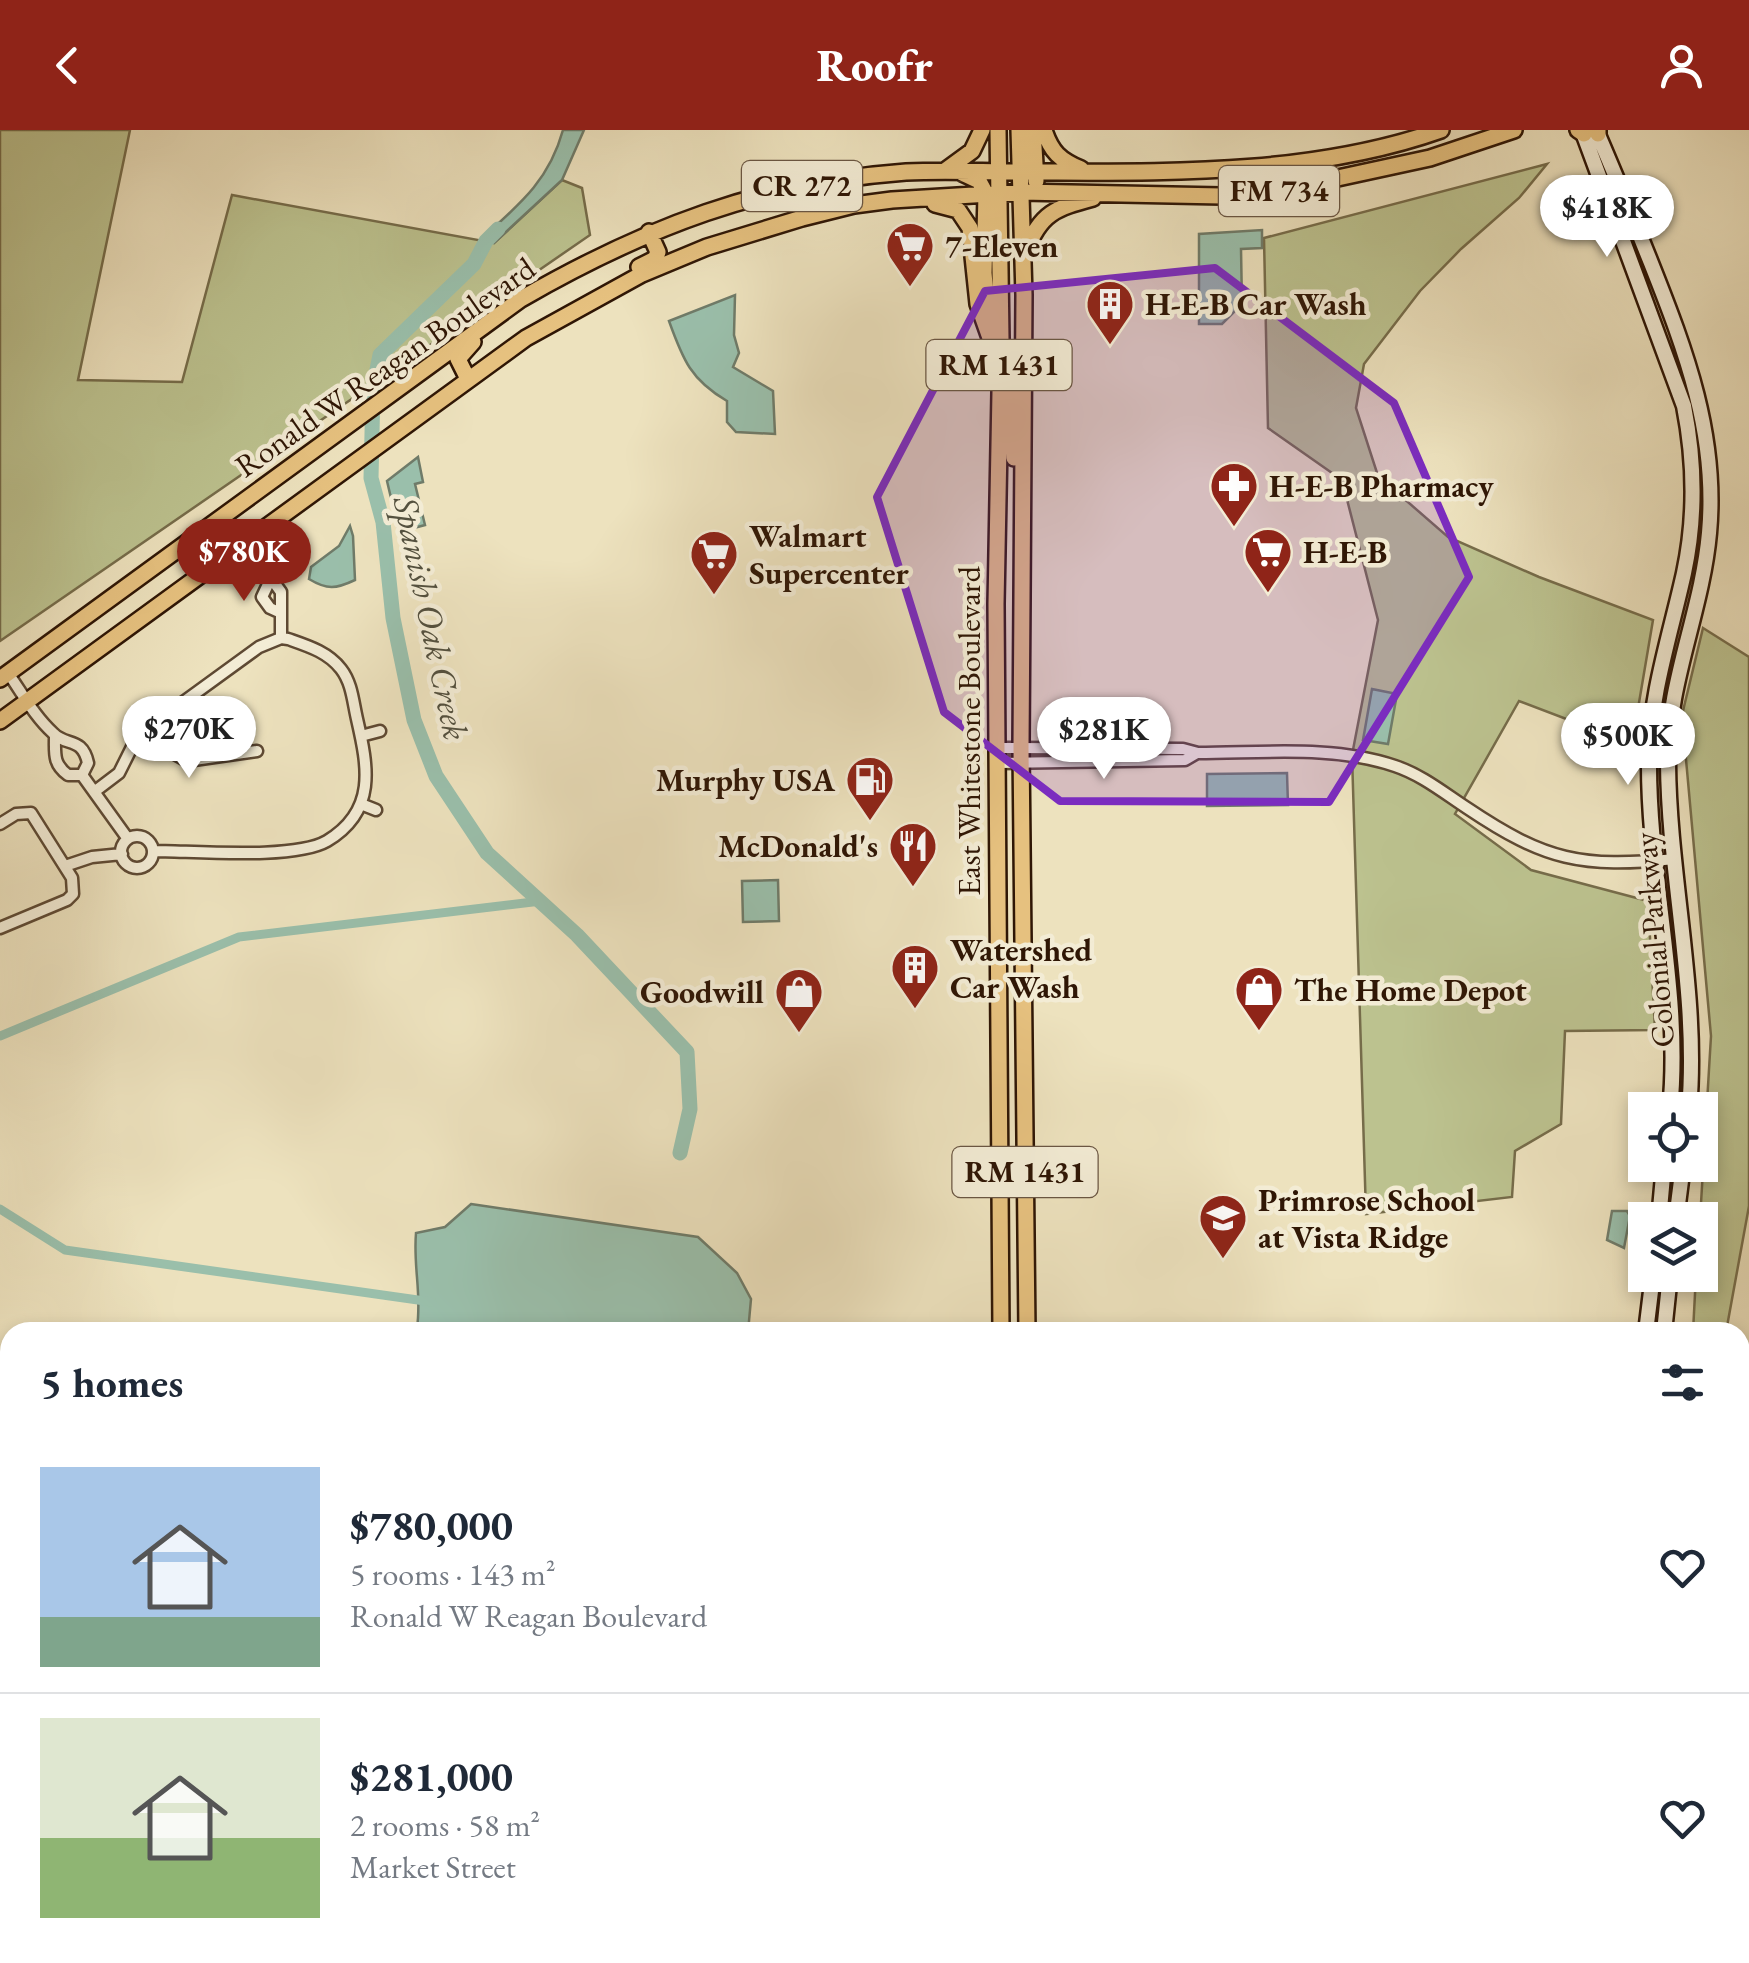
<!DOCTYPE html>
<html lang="en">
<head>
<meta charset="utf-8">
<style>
  body { margin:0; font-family:"EB Garamond",serif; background:#f6f6f7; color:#1f2937; height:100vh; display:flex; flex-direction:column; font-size:38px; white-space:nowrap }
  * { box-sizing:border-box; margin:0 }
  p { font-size:32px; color:#747a83 }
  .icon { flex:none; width:55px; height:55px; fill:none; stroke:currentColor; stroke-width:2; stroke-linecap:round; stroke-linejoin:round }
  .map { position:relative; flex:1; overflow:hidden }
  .sheet { position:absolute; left:0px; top:1192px; width:1750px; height:642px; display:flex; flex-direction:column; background:#fff; border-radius:30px 30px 0 0; box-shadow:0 5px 15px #0003 }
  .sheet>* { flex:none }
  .buttons { position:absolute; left:1628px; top:962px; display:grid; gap:20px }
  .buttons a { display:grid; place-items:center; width:90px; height:90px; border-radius:0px; background:#fff; box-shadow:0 5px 15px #0003; font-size:50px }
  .price { position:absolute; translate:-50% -85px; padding:0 22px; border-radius:35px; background:#fff; color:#222; font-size:32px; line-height:65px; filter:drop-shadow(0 2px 5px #0008) }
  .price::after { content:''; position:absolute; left:50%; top:60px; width:30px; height:22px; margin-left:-15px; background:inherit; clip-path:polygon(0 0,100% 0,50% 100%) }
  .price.current { background:#8f2418; color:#fff }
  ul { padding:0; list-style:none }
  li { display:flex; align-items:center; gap:30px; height:250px; padding:0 40px }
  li+li { border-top:2px solid #e0e1e3 }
  li span { display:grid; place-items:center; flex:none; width:280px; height:200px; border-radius:0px; color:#555 }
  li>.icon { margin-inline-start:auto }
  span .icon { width:120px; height:120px; fill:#fffc; stroke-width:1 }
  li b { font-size:42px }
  h2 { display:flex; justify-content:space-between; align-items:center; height:120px; padding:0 40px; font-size:42px }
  header { display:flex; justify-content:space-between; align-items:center; height:130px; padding:0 40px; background:#8f2418; color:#fff; font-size:45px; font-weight:800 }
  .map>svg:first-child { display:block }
  .green { fill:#bcc28f; stroke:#766c4a; stroke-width:2.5 }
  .water { fill:#9abfab; stroke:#6f7b69; stroke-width:2.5 }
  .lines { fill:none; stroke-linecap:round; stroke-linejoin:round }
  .canal { stroke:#9abfab; stroke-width:9 }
  .river { stroke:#9abfab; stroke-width:15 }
  .street-casing { stroke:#5e4933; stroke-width:15 }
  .secondary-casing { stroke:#2f1605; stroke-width:19 }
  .primary-casing { stroke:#2f1605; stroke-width:20 }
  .street { stroke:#f3ecd5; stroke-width:10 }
  .secondary { stroke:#f3ecd5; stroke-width:14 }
  .primary { stroke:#e6c17f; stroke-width:15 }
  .marked { fill:#7b2cbf; fill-opacity:0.2; stroke:#7b2cbf; stroke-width:8; stroke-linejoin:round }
  .labels { text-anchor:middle; stroke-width:9; stroke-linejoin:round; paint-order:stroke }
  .shield { fill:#f3ecd5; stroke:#6a5643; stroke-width:2.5 }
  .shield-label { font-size:30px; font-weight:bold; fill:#2f1605 }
  .poi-label { font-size:32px; font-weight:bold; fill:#2f1605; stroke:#f3ecd5; text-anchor:start }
  .street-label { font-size:32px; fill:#2f1605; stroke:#f3ecd5 }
  .water-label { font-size:35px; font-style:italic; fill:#54513f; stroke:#f3ecd5 }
</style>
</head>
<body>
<header><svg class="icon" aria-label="back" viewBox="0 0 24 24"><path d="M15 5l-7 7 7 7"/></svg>Roofr<svg class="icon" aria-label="person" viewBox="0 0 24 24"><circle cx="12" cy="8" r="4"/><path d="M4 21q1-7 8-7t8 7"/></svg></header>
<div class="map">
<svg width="1749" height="1833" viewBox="0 0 1749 1833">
  <rect width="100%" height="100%" fill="#ede2be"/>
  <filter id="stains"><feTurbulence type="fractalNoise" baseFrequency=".002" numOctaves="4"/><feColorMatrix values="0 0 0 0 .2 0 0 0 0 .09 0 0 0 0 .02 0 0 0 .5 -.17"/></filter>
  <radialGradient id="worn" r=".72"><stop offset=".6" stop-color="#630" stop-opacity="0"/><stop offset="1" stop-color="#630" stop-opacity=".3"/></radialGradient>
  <!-- green -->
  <path class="green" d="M 0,0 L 130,0 L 78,250 L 182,252 L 232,65 L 494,113 L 562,50 L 582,58 L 590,105 L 0,511 Z
    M 1547,34 L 1519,68 L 1461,119 L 1420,161 L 1364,234 L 1356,278 L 1378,346 L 1448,407 L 1539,447 L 1653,490 L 1632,614 L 1519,571 L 1455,684 L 1531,740 L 1648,771 L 1655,900 L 1565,901 L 1561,994 L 1515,1021 L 1512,1067 L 1366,1084 L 1352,625 L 1378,490 L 1342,350 L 1268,298 L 1264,108 Z
    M 1703,498 L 1749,527 L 1749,1076 L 1726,1202 L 1693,1202 L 1696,1145 L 1700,1145 L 1700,1090 L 1711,906 L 1682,585 Z
    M 10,1594 L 10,1825 L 292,1825 L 249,1833 L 0,1833 L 0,1600 Z
    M 1424,1825 L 1518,1825 L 1510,1833 L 1425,1833 Z"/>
  <!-- water -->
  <path class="water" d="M 563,0 L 584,0 L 562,50 L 494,113 L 481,109 C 519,75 549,51 563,0 Z
    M 1262,100 L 1262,118 L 1241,119 L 1242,174 L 1222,194 L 1199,194 L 1199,104 Z
    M 735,165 L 734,205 L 739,223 L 733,237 L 773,261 L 775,304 L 736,302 L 727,292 L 727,271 C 691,250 683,230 669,191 Z
    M 418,327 L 423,352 L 415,354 L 425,395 L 399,402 L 387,351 Z
    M 350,396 L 353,406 L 355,450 C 336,459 327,460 309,449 L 311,437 L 339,416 Z
    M 1372,559 L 1397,564 L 1388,614 L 1363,610 Z
    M 1287,643 L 1288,675 L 1207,676 L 1207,644 Z
    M 778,750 L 779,791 L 743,792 L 742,751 Z
    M 471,1074 L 698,1107 L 737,1143 L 751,1169 L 748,1202 L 410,1202 L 417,1198 C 422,1164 413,1137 416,1103 L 445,1097 Z
    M 1612,1081 L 1627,1081 L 1630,1086 L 1624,1118 L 1607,1110 Z"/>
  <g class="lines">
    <!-- canal -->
    <path class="canal" d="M 0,906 L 239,807 L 541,771
      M 0,1079 L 65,1120 L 432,1172"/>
    <!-- river -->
    <path class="river" d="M 498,99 L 486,111 L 474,134 L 380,225 L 373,259 L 371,348 L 383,392 L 393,488 L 414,590 L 436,646 L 487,723 L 577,805 L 687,922 L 690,979 L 680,1023
      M 0,1628 L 10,1626
      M 1402,1825 L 1409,1833
      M 610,1833 L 611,1825
      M 1219,1833 L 1233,1825"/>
    <!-- street casing -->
    <g class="street-casing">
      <path id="street" d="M 246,414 L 281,462 L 281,508
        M 271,448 L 262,467 L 270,478 L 281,483
        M 8,543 C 22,563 35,587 53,603 C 66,617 82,606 88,633 L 82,645
        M 152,594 L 173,623 L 187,631 L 257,621
        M 361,606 L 380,601
        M 55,607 C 55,624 53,634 68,645 L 82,645
        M 997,618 L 1183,619 L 1198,623 C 1263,623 1334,615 1395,636 C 1422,645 1444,663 1467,678 C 1546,731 1581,738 1675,729
        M 997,633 L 1185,630 L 1197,623
        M 82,645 L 128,709
        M 94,662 L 119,643 L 138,605 L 259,517 L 281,508 L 288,509 C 308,516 328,522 341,539 C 352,553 353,572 357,589 C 368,637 377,681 327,711 C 294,730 194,721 153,721
        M 361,674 L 376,680
        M 0,694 L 16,684 L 31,683 L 72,748 L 73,764 L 67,770 L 0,798
        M121 722a16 16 0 1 1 32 0a16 16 0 1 1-32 0Z
        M 65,736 L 92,727 L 122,724
        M 1740,1585 L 1749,1484
        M 1740,1659 L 1749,1659"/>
    </g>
    <!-- secondary casing -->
    <g class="secondary-casing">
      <path id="secondary" d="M 1582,0 L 1684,276 C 1695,332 1696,387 1684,443 C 1670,506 1650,565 1649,630 C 1648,747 1682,863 1670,980
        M 1596,0 C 1615,44 1633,88 1651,133 C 1686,221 1718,306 1709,403 C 1702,482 1667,553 1668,633 C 1669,749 1699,864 1689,980
        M 1659,1090 L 1664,1035
        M 1676,1090 L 1683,1035
        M 1646,1202 L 1653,1145
        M 1664,1202 L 1670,1145
        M 1740,1237 L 1749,1240
        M 1740,1257 L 1749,1260"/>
    </g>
    <!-- primary casing -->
    <g class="primary-casing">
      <path id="primary" d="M 998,0 L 1001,209 L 996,474 L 1001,1202
        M 1019,0 L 1024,165 L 1021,618 L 1027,1202
        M 1033,0 L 1036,51
        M 1044,0 C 1051,22 1060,30 1081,39
        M 1578,0 L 1584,4
        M 1598,0 L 1598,4
        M 946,40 L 972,21 L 982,0
        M 962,43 L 979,51 L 986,64 L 984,143 L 986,166 L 995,195
        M 935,74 L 958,80 L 970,98 L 978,174 L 996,225
        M 1026,121 C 1040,83 1056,78 1093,68
        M 639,137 L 655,129 L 658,122 L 649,102
        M 1003,217 L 1011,247 L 1014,328
        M 468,249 L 458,229 L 473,212
        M 0,549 L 521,169 C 644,98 763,52 906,42 C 944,40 982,42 1020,42 C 1160,42 1308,47 1441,0
        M 0,591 L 526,208 L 642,144 L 707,117 L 802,88 L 854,75 L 892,70 L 1021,62 L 1222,66 L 1273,62 L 1430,28 L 1514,0
        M 999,1833 L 999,1825
        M 1027,1833 L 1028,1825"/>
    </g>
    <!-- street -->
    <use href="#street" class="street"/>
    <!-- secondary -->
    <use href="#secondary" class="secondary"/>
    <!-- primary -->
    <use href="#primary" class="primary"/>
  </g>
  <!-- marked area -->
  <path class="marked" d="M 1215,138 L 1394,273 L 1469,447 L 1329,672 L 1060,671 L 944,582 L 877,367 L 985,161 Z"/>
  <!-- icons -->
  <defs>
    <g id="supermarket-pin" transform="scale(2.5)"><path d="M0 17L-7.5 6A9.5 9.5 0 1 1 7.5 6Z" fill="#8f2418" stroke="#f3ecd5"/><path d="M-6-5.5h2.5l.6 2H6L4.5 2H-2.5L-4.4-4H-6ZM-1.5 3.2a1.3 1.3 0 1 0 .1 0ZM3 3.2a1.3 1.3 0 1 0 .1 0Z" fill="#fff"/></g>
    <g id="building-pin" transform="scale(2.5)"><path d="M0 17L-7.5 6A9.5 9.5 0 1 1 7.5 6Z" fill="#8f2418" stroke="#f3ecd5"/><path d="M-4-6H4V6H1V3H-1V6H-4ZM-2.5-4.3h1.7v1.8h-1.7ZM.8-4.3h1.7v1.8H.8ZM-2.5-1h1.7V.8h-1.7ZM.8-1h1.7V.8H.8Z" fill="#fff"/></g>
    <g id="pharmacy-pin" transform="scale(2.5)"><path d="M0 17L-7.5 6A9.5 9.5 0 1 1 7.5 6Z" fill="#8f2418" stroke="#f3ecd5"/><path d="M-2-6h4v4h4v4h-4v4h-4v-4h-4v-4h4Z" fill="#fff"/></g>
    <g id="fuel-pin" transform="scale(2.5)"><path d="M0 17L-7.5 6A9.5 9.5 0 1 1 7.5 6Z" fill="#8f2418" stroke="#f3ecd5"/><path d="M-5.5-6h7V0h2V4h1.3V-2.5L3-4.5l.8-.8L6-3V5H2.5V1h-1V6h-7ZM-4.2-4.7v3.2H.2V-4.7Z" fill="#fff"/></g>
    <g id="restaurant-pin" transform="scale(2.5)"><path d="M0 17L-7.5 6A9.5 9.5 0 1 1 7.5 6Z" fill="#8f2418" stroke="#f3ecd5"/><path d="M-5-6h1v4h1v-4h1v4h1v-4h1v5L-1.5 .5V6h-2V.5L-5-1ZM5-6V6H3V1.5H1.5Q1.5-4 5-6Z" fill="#fff"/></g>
    <g id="shop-pin" transform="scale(2.5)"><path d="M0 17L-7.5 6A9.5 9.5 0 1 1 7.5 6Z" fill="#8f2418" stroke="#f3ecd5"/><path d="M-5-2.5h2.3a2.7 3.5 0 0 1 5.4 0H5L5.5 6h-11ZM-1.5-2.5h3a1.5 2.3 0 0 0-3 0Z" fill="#fff"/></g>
    <g id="school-pin" transform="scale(2.5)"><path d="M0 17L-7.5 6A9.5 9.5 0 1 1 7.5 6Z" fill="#8f2418" stroke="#f3ecd5"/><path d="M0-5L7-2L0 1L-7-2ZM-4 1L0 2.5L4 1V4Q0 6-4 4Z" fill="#fff"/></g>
  </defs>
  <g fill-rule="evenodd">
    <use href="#supermarket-pin" x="910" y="116"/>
    <use href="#building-pin" x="1110" y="174"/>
    <use href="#pharmacy-pin" x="1234" y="356"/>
    <use href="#supermarket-pin" x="1268" y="422"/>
    <use href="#supermarket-pin" x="714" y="424"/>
    <use href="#fuel-pin" x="870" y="650"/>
    <use href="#restaurant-pin" x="913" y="716"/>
    <use href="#building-pin" x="915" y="838"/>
    <use href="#shop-pin" x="1259" y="860"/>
    <use href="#shop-pin" x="799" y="862"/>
    <use href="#school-pin" x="1223" y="1088"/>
  </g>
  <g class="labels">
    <!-- shield labels -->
    <g class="shield">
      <rect x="742" y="31" width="120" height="50" rx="8"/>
      <rect x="1219" y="36" width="120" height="50" rx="8"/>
      <rect x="926.5" y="210" width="145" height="50" rx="8"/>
      <rect x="952.5" y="1017" width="145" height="50" rx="8"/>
    </g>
    <g class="shield-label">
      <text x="802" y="66">CR 272</text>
      <text x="1279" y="71">FM 734</text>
      <text x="999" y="245">RM 1431</text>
      <text x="1025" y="1052">RM 1431</text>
    </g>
    <!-- poi labels -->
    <g class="poi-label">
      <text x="945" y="127">7-Eleven</text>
      <text x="1145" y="185">H-E-B Car Wash</text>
      <text x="1269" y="367">H-E-B Pharmacy</text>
      <text x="749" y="417">Walmart<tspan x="749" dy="37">Supercenter</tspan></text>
      <text x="1303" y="433">H-E-B</text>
      <text x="835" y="661" text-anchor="end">Murphy USA</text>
      <text x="878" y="727" text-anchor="end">McDonald's</text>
      <text x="950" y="831">Watershed<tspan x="950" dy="37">Car Wash</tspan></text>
      <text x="1294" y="871">The Home Depot</text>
      <text x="764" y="873" text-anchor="end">Goodwill</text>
      <text x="1258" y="1081">Primrose School<tspan x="1258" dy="37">at Vista Ridge</tspan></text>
    </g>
    <!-- street labels -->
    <g class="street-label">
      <text transform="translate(385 237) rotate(-35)" y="11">Ronald W Reagan Boulevard</text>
      <text transform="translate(969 601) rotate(-90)" y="11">East Whitestone Boulevard</text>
      <text transform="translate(1654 810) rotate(-95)" y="11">Colonial Parkway</text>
    </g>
    <!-- water labels -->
    <g class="water-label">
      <text transform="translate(431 488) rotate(78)" y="12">Spanish Oak Creek</text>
    </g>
  </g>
  <rect width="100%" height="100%" filter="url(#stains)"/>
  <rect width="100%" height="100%" fill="url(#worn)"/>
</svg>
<div class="buttons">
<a><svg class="icon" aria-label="locate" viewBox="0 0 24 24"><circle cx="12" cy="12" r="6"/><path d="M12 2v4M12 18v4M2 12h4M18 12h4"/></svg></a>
<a><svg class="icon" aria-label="layers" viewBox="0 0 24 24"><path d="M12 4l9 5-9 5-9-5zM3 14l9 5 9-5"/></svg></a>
</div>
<b class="price" style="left:1607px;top:130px">$418K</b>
<b class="price current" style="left:244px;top:474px">$780K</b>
<b class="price" style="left:189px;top:651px">$270K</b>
<b class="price" style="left:1104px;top:652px">$281K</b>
<b class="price" style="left:1628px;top:658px">$500K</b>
<section class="sheet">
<h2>5 homes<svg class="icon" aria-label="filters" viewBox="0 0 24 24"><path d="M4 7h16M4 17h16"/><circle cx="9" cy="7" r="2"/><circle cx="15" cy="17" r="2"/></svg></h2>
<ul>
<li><span style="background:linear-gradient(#a9c7e8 75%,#7fa58c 0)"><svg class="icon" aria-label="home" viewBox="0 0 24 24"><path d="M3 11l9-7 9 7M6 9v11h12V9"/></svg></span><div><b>$780,000</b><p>5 rooms · 143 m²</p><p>Ronald W Reagan Boulevard</p></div><svg class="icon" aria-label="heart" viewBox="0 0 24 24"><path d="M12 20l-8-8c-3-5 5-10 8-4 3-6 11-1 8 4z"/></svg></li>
<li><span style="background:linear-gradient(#dfe7d0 60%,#8fb573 0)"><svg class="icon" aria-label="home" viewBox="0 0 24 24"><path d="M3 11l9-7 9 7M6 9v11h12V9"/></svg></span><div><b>$281,000</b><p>2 rooms · 58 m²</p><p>Market Street</p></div><svg class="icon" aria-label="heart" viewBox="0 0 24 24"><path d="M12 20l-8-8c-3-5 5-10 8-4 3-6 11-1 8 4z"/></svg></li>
</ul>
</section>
</div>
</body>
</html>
